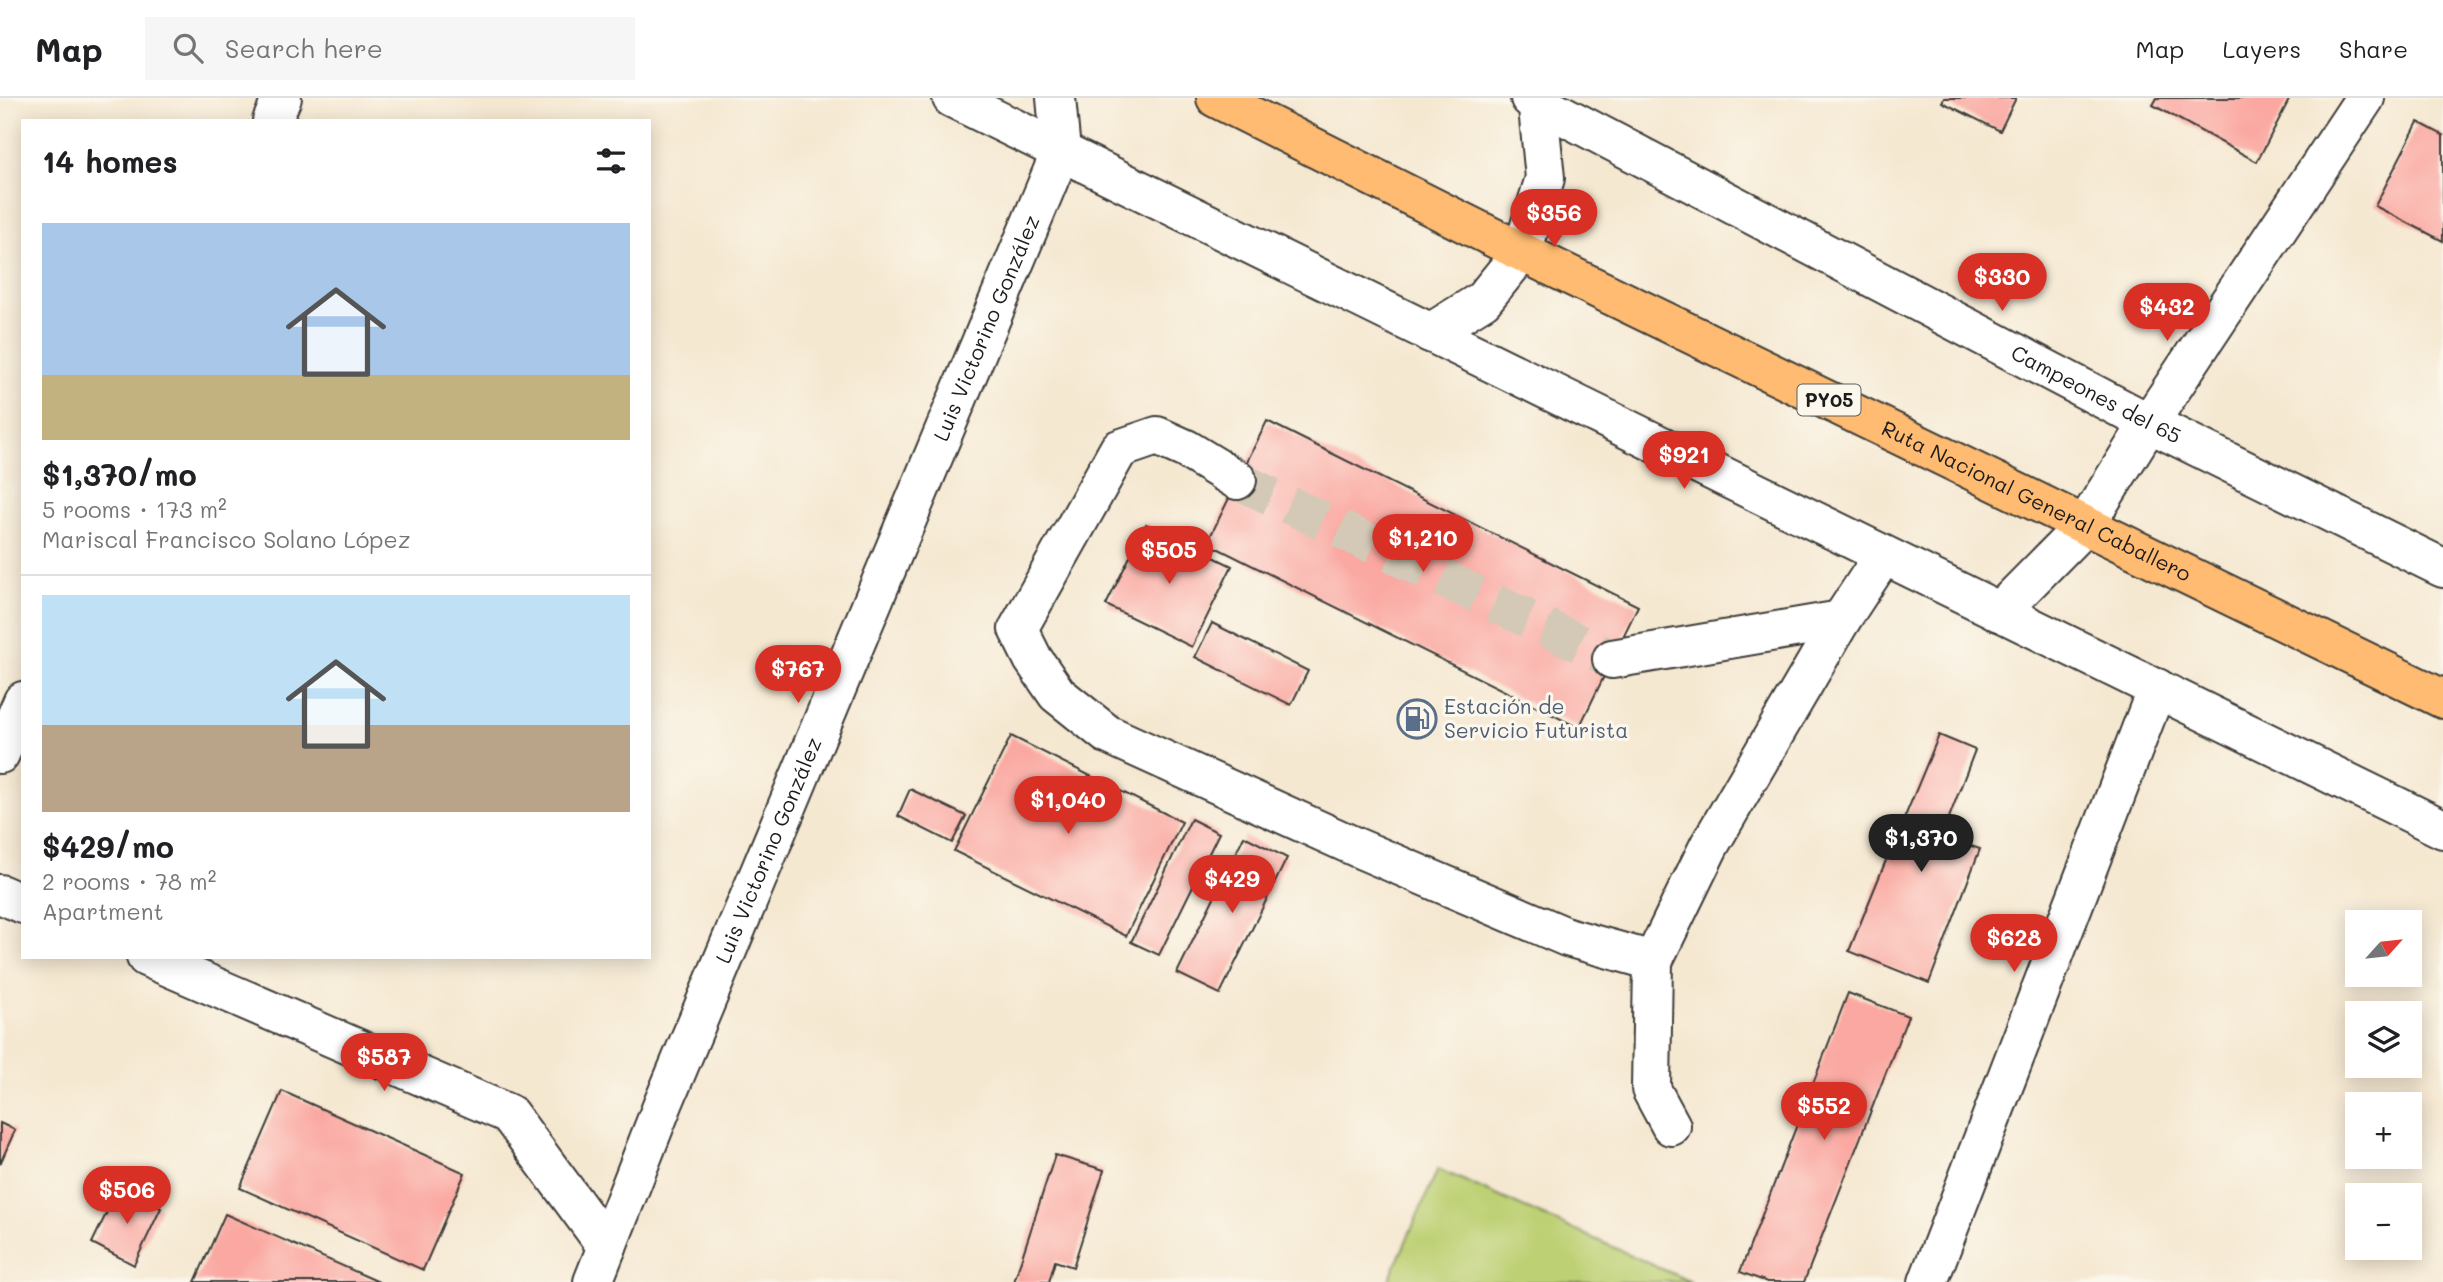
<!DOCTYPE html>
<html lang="en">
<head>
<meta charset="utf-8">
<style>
  body { margin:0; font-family:Mali,sans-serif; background:#f6f6f6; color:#202124; height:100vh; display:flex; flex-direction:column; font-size:26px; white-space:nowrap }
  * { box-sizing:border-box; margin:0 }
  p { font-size:23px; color:#757577 }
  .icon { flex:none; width:38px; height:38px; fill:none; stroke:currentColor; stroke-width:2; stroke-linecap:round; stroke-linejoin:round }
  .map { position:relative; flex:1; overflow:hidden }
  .drawer { position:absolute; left:21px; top:21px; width:630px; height:840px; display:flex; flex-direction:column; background:#fff; border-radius:0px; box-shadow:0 4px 18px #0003 }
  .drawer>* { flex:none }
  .needle { width:46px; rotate:63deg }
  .tools { position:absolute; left:2345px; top:812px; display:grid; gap:14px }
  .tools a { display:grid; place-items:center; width:77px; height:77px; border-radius:0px; background:#fff; box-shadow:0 4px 18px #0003; font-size:35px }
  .price { position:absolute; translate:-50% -60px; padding:0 16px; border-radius:24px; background:#d93025; color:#fff; font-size:23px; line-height:46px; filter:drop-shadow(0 2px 4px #0008) }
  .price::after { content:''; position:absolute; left:50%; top:42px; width:21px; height:16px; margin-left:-10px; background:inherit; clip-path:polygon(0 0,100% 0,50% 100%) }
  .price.current { background:#222; color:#fff }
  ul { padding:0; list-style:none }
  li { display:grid; align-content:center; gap:14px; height:371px; padding:0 21px }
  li+li { border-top:2px solid #e0e0e0 }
  li span { display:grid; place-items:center; height:217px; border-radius:0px; color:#555 }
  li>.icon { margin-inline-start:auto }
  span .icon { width:126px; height:126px; fill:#fffc; stroke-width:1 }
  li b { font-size:30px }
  h2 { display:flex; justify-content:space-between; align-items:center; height:84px; padding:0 21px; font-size:30px }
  header { display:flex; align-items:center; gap:42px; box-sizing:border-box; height:98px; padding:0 35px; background:#fff; border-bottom:2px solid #e0e0e0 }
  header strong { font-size:33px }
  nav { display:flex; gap:38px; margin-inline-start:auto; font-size:24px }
  .search { width:490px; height:63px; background:#f6f6f6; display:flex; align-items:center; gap:18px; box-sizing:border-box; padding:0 24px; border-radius:0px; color:#757577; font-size:26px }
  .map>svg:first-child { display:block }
  .green { fill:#bdd073; stroke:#6c7648; stroke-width:2 }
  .building { fill:#faa8a1 }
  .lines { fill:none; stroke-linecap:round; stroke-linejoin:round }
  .minor-tunnel { stroke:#d4c9b6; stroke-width:38; stroke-dasharray:38 19; stroke-linecap:butt }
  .minor-casing { stroke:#3d3b37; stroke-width:42 }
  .highway-casing { stroke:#3d3b37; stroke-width:42 }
  .minor { stroke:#fff; stroke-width:38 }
  .highway { stroke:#febb71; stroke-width:38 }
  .labels { text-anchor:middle; stroke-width:6; stroke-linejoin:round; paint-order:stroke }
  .shield { fill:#fbf7ec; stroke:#5f5e5a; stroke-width:2 }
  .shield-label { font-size:19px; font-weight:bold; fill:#1c1c1c }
  .street-label { font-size:21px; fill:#1c1c1c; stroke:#fbf7ec }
  .service-label { font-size:21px; fill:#4e5e75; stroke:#fbf7ec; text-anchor:start }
</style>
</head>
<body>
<header>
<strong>Map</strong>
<div class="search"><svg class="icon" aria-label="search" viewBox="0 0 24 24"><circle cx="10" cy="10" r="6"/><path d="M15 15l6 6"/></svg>Search here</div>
<nav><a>Map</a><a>Layers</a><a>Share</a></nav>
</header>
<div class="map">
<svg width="2443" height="1184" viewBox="0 0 2443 1184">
  <rect width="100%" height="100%" fill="#fbf7ec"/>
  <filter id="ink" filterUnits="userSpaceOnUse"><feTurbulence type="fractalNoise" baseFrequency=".0143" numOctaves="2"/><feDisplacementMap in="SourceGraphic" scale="14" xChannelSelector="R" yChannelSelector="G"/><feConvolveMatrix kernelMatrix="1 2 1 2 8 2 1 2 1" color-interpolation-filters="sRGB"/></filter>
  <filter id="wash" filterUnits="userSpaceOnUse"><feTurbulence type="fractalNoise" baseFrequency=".00686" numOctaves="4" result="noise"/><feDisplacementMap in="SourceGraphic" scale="28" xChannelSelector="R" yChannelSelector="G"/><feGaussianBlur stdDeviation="1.57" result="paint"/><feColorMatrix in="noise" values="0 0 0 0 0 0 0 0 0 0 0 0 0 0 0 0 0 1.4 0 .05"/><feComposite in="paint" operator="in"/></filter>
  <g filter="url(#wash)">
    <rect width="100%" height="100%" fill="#f5e8d1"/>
    <!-- green -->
    <path class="green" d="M 1438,1071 L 1691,1184 L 1388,1184 Z"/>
    <g id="blocks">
      <!-- building -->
      <path class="building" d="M 1944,0 L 2016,0 L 2000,33 L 1942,4 Z
        M 2157,0 L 2290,0 L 2257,64 L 2153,7 Z
        M 2418,24 L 2443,37 L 2443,143 L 2375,108 Z
        M 1267,323 L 1638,508 L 1579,630 L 1207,445 Z
        M 1146,426 L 1232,468 L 1192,549 L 1106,507 Z
        M 1212,525 L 1308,573 L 1291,607 L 1195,559 Z
        M 1939,637 L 1975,652 L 1942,738 L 1980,751 L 1929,885 L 1849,853 L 1902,723 L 1935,735 L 1904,721 Z
        M 1011,638 L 1182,724 L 1126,838 L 954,753 Z
        M 910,691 L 966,718 L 952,745 L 898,718 Z
        M 1191,721 L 1219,735 L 1159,857 L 1131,844 Z
        M 1244,738 L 1287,760 L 1220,896 L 1177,875 Z
        M 1848,895 L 1908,918 L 1804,1184 L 1767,1184 L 1740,1174 Z
        M 282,993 L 465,1075 L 423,1172 L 240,1090 Z
        M 0,1025 L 15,1032 L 0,1066 Z
        M 1055,1057 L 1104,1072 L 1073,1169 L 1055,1163 L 1049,1184 L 1014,1184 Z
        M 119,1089 L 161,1110 L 134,1167 L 92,1145 Z
        M 225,1116 L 379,1184 L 195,1184 Z"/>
    </g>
  </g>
  <g filter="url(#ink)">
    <use href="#blocks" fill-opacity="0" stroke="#3d3b37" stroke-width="2"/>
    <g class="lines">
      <!-- minor-tunnel -->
      <path class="minor-tunnel" d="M 1237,382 L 1612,561"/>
      <!-- minor casing -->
      <g class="minor-casing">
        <g id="minor">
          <path d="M 952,0 L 2443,731"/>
          <path id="s1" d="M 1530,0 L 2149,325 L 2443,470"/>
          <path d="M 272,23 L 282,0"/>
          <path d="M 1430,235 L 1483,202 L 1522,154 L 1545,80 L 1537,0"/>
          <path d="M 1237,382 L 1186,351 L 1157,338 L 1119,351 L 1018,531 L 1033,561 L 1057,596 L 1107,636 L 1358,750 L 1567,839 L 1653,863"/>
          <path d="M 1999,514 L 2086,426 L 2149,325 L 2365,0"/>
          <path d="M 1612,561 L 1841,522"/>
          <path d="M 0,656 L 23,603"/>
          <path d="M 0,796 L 23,806"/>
          <path d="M 146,859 L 509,1016 L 607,1149"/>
          <path d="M 1671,1028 L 1651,991 L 1653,863 L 1709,748 L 1841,522 L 1883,458"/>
          <path id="s2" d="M 593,1184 L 663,1006 L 1061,53 L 1056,0"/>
          <path d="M 1928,1184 L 2157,590"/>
        </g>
      </g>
      <!-- highway casing -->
      <g class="highway-casing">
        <g id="highway">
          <path id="s3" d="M 1216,0 L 1522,154 L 2443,601"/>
        </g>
      </g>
      <!-- minor -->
      <use href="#minor" class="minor"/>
      <!-- highway -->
      <use href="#highway" class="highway"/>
    </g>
  </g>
  <!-- icons -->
  <defs>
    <g id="fuel-ring" transform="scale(2.0125)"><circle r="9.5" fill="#fbf7ec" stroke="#5c6f8a" stroke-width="1.5"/><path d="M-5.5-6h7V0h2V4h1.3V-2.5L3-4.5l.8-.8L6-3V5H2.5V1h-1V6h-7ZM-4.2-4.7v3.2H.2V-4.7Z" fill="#5c6f8a"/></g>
  </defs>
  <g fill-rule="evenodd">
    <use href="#fuel-ring" x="1417" y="621"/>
  </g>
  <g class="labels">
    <!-- shield labels -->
    <rect class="shield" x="1797.5" y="286.5" width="63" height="31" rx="5"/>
    <g class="shield-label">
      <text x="1829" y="309">PY05</text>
    </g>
    <!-- street labels -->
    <g class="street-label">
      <text dy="7" stroke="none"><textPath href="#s2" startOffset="1032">Luis Victorino González</textPath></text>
      <text dy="7" stroke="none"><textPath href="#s1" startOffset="639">Campeones del 65</textPath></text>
      <text dy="7" stroke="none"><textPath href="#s3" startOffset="914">Ruta Nacional General Caballero</textPath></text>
      <text dy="7" stroke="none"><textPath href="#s2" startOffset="466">Luis Victorino González</textPath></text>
    </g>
    <!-- service labels -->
    <g class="service-label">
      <text x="1444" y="616">Estación de<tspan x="1444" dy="24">Servicio Futurista</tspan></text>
    </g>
  </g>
</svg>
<div class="tools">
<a><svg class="needle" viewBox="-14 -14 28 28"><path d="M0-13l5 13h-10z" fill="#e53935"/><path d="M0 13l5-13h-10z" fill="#757577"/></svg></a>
<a><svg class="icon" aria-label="layers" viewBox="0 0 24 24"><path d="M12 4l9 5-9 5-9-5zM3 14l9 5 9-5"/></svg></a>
<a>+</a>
<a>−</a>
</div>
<b class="price" style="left:1554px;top:151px">$356</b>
<b class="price" style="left:2002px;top:215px">$330</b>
<b class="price" style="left:2167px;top:245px">$432</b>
<b class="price" style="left:1684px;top:393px">$921</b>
<b class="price" style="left:1423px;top:476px">$1,210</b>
<b class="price" style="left:1169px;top:488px">$505</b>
<b class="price" style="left:798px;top:607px">$767</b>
<b class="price" style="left:1068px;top:738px">$1,040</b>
<b class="price current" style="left:1921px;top:776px">$1,370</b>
<b class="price" style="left:1232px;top:817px">$429</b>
<b class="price" style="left:2014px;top:876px">$628</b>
<b class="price" style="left:384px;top:995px">$587</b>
<b class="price" style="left:1824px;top:1044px">$552</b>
<b class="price" style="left:127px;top:1128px">$506</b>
<section class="drawer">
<h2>14 homes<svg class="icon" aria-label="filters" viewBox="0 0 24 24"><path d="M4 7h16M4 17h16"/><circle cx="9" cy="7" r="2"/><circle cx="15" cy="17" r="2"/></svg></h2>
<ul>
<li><span style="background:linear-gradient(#a9c7e8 70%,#c2b280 0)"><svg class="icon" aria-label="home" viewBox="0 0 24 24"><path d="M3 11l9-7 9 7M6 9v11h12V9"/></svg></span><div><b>$1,370/mo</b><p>5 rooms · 173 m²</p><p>Mariscal Francisco Solano López</p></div></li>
<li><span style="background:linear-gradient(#bfe0f5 60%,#b9a48a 0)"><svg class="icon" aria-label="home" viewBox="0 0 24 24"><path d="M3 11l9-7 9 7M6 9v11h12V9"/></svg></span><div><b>$429/mo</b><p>2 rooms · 78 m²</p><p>Apartment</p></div></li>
</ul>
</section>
</div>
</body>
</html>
